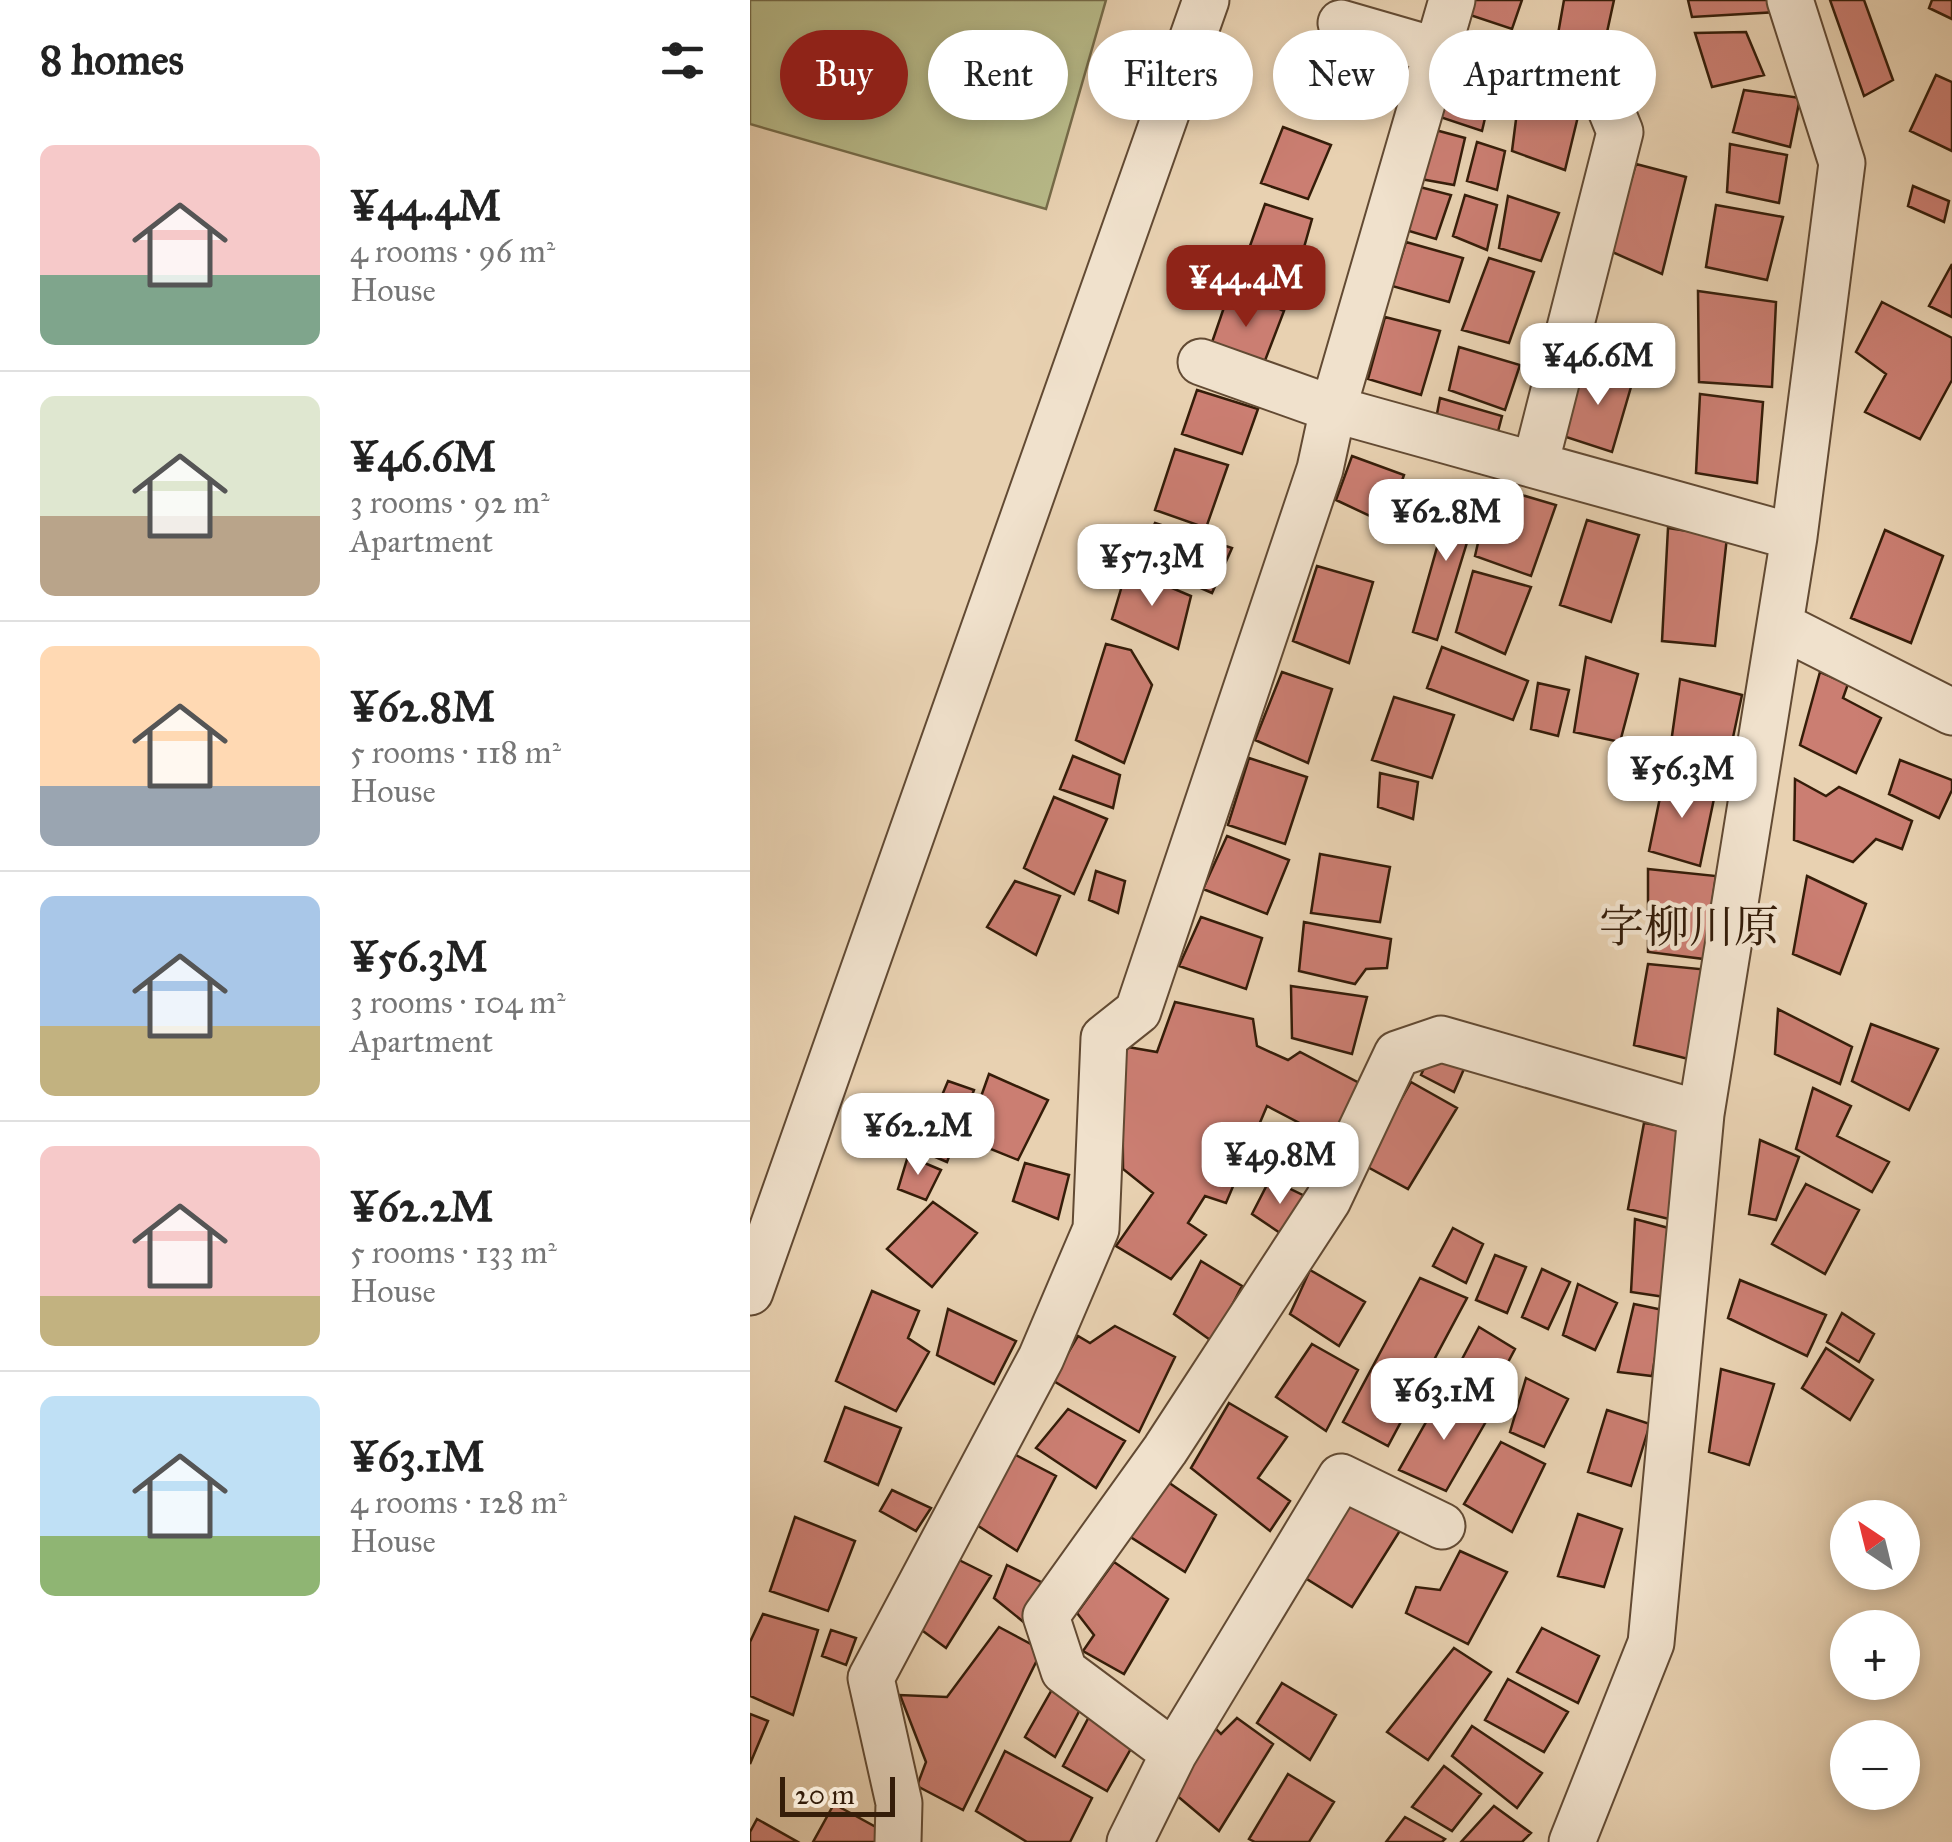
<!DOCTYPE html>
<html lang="en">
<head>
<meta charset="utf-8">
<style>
  body { margin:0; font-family:"IM FELL Great Primer","Noto Serif JP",serif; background:#f6f6f6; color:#222; height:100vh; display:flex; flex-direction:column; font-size:38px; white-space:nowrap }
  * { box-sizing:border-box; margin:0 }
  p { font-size:32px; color:#767676 }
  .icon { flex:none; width:55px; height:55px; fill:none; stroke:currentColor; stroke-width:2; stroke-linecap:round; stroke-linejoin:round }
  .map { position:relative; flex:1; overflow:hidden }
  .details { display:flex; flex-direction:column; background:#fff; width:750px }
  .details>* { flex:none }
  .top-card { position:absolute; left:30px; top:30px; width:950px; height:90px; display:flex; gap:20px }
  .needle { width:65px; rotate:325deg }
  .controls { position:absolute; left:1080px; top:1500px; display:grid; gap:20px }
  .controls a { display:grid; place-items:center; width:90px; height:90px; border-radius:50%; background:#fff; box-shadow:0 5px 15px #0003; font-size:50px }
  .scale { position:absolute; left:30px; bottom:25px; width:115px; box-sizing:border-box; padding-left:10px; border:5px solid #351d09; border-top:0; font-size:28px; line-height:35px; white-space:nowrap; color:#351d09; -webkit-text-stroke:8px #f0e1cc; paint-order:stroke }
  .price { position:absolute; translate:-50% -85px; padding:0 22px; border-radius:20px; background:#fff; color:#222; font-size:32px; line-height:65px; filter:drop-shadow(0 2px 5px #0008) }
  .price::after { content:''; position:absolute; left:50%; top:60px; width:30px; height:22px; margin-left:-15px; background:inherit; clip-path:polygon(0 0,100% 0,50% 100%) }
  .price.on { background:#8f2418; color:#fff }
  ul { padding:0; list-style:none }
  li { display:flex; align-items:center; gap:30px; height:250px; padding:0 40px }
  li+li { border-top:2px solid #e0e0e0 }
  li span { display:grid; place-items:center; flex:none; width:280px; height:200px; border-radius:15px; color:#555 }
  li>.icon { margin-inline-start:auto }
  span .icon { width:120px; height:120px; fill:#fffc; stroke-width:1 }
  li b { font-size:42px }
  h2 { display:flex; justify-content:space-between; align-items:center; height:120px; padding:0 40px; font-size:42px }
  .pill { padding:0 35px; border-radius:45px; background:#fff; box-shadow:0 5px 15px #0003; font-size:35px; line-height:90px }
  .pill.on { background:#8f2418; color:#fff }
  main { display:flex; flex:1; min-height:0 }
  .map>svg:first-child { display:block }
  .green { fill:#b8bb8a; stroke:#766c4a; stroke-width:2.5 }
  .building { fill:#cb7e72; stroke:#351d09; stroke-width:2.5 }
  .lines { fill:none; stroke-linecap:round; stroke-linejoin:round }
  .minor-casing { stroke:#624a33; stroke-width:49 }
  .minor { stroke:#f0e1cc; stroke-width:45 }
  .labels { text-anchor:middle; stroke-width:9; stroke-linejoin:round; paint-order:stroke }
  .quarter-label { font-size:45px; fill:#351d09; stroke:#f0e1cc }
</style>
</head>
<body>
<main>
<section class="details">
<h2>8 homes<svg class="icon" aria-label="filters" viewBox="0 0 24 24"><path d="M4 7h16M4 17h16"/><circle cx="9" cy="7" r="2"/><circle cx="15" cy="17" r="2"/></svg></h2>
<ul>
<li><span style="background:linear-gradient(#f6c9c9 65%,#7fa58c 0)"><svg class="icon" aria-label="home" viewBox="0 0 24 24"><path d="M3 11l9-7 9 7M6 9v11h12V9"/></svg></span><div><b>¥44.4M</b><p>4 rooms · 96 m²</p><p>House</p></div></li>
<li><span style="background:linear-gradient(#dfe7d0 60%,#b9a48a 0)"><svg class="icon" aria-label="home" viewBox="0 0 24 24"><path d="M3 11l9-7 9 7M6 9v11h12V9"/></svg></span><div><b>¥46.6M</b><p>3 rooms · 92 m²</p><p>Apartment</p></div></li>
<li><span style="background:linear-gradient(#ffd9b3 70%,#9aa5b1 0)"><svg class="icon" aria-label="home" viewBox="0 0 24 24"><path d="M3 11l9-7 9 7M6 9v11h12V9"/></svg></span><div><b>¥62.8M</b><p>5 rooms · 118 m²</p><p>House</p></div></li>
<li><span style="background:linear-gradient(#a9c7e8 65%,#c2b280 0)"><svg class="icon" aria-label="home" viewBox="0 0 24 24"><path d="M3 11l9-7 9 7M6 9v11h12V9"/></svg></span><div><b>¥56.3M</b><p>3 rooms · 104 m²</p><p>Apartment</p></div></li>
<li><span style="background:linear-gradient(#f6c9c9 75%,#c2b280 0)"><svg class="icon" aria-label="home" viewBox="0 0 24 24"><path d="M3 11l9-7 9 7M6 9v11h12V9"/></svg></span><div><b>¥62.2M</b><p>5 rooms · 133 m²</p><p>House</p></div></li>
<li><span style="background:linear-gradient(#bfe0f5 70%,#8fb573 0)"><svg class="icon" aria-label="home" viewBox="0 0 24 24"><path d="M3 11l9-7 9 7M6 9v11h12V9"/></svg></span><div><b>¥63.1M</b><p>4 rooms · 128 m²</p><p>House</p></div></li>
</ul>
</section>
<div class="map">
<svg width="1202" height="1842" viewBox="0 0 1202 1842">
  <rect width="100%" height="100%" fill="#e8d1b1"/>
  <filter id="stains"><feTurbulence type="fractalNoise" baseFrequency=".002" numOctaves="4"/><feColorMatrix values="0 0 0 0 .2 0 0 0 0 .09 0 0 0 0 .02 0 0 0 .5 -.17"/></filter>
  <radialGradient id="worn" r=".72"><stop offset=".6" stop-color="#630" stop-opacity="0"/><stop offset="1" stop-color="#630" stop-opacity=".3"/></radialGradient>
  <!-- green -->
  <path class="green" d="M 0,0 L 356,0 L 296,209 L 0,124 Z"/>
  <!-- building -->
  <path class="building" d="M 715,0 L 772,0 L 762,29 L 711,12 Z
    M 814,0 L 864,0 L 854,46 L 808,34 Z
    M 938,0 L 1022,0 L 1027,12 L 942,17 Z
    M 1080,0 L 1114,0 L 1143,80 L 1114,96 Z
    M 1182,0 L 1202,0 L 1202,19 L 1179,8 Z
    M 996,32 L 1014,75 L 962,87 L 945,33 Z
    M 577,38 L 629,57 L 607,111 L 552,92 Z
    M 697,67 L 744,80 L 732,131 L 687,116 Z
    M 1186,75 L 1202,82 L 1202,151 L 1160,131 Z
    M 770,88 L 831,104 L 815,170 L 762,151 Z
    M 994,90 L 1050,98 L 1040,147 L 983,132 Z
    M 533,127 L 581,145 L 558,199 L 511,183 Z
    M 678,128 L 715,138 L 704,185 L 665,178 Z
    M 727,142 L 755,151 L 747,190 L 717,181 Z
    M 980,144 L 1037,155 L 1029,203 L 977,192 Z
    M 886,164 L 936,177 L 912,274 L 860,251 Z
    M 666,186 L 701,195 L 686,239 L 649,228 Z
    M 1163,186 L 1199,201 L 1194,222 L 1158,206 Z
    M 715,195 L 747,205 L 737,250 L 703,236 Z
    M 758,196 L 809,213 L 791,261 L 749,248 Z
    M 515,204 L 562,219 L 542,290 L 491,271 Z
    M 966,205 L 1033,217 L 1017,280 L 956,267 Z
    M 656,242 L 713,258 L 699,302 L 642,286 Z
    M 739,258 L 784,272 L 759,343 L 712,330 Z
    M 1202,264 L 1202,317 L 1179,306 Z
    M 481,287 L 534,311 L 511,371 L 459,351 Z
    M 948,291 L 1026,302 L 1022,387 L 949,382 Z
    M 1132,302 L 1202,338 L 1202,380 L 1170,439 L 1115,412 L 1136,374 L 1106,352 Z
    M 635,317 L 690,331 L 671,395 L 618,379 Z
    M 709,347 L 770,365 L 755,410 L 699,390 Z
    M 833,365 L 883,380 L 862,452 L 813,436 Z
    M 447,390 L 508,409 L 492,454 L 432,434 Z
    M 950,394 L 1013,402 L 1007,483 L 946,473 Z
    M 690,398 L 752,416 L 745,443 L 685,424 Z
    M 425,449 L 478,465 L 456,528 L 405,510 Z
    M 602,456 L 654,475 L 637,524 L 586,500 Z
    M 741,486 L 806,505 L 781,576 L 725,556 Z
    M 703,491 L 731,497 L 687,640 L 663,632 Z
    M 837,520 L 889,535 L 861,622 L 810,605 Z
    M 405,523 L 482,548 L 462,593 L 387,560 Z
    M 918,528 L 977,537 L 965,646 L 912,641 Z
    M 1135,530 L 1193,556 L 1161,643 L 1101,618 Z
    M 567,566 L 623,582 L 599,663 L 543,641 Z
    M 377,569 L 441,596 L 428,649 L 362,619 Z
    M 723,571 L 781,587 L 755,654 L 706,632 Z
    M 356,644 L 381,650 L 402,685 L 374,763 L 326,740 Z
    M 692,647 L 778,681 L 763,720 L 677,688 Z
    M 836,657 L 888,674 L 870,742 L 824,732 Z
    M 532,672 L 582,689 L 558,763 L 505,740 Z
    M 1070,672 L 1098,684 L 1093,698 L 1131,718 L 1106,773 L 1050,745 Z
    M 930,679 L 992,695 L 978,761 L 921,743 Z
    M 788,683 L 819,690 L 808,736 L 781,729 Z
    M 644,697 L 704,715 L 682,778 L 622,760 Z
    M 323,756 L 370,775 L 363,808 L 310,789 Z
    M 499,758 L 557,777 L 535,844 L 478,825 Z
    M 1150,760 L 1202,780 L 1202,790 L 1189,818 L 1139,794 Z
    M 630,773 L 668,782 L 663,819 L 628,807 Z
    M 914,778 L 966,789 L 950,866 L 899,851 Z
    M 1045,779 L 1076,796 L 1089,787 L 1162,821 L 1152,849 L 1126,839 L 1103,862 L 1044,840 Z
    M 304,797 L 357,819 L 324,894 L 274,868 Z
    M 477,836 L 539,860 L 517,914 L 453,889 Z
    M 570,854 L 640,867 L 630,922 L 561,913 Z
    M 898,869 L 966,876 L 954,959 L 898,952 Z
    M 346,871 L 375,881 L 368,913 L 339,900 Z
    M 1057,876 L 1116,904 L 1090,974 L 1043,954 Z
    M 265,881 L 310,896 L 286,955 L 237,927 Z
    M 451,917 L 512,938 L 496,989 L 429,966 Z
    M 554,922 L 641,939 L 637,968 L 616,969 L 605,984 L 549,971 Z
    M 898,964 L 960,970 L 942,1060 L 884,1045 Z
    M 541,986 L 617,997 L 602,1054 L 542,1038 Z
    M 425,1002 L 503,1019 L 507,1046 L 538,1060 L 550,1052 L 615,1086 L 584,1141 L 517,1106 L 476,1203 L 455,1196 L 438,1223 L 456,1235 L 421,1279 L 366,1246 L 403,1193 L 373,1169 L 372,1046 L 407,1052 Z
    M 1028,1009 L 1102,1047 L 1090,1084 L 1025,1054 Z
    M 1121,1024 L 1188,1049 L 1159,1110 L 1102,1081 Z
    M 682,1050 L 717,1062 L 704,1092 L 671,1075 Z
    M 239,1074 L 298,1100 L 268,1160 L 216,1139 Z
    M 198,1081 L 224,1090 L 197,1162 L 169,1150 Z
    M 661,1082 L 707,1108 L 658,1189 L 614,1165 Z
    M 1063,1088 L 1101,1106 L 1087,1136 L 1139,1162 L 1122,1192 L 1046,1149 Z
    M 894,1123 L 926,1128 L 934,1152 L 919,1219 L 878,1209 Z
    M 1010,1140 L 1049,1157 L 1026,1220 L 999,1214 Z
    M 158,1156 L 191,1170 L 176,1200 L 148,1189 Z
    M 275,1163 L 319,1175 L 308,1219 L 263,1201 Z
    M 520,1179 L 559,1198 L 536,1237 L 502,1214 Z
    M 1056,1184 L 1109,1210 L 1075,1274 L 1022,1244 Z
    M 183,1202 L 227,1233 L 182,1287 L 137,1249 Z
    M 885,1219 L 926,1230 L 915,1297 L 881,1292 Z
    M 703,1228 L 733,1244 L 716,1283 L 683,1266 Z
    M 745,1255 L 776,1267 L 757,1313 L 726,1300 Z
    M 451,1261 L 492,1286 L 463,1342 L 424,1314 Z
    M 792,1269 L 820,1282 L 798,1329 L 772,1317 Z
    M 560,1270 L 615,1302 L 589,1346 L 540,1314 Z
    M 670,1278 L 717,1298 L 638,1446 L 593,1422 Z
    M 990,1280 L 1076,1315 L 1057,1356 L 978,1318 Z
    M 828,1284 L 867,1303 L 845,1350 L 813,1335 Z
    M 122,1291 L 169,1311 L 158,1338 L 179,1352 L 146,1411 L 86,1381 Z
    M 884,1304 L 913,1310 L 902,1376 L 868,1372 Z
    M 198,1309 L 266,1341 L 244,1384 L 187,1355 Z
    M 1092,1313 L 1124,1334 L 1109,1362 L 1077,1342 Z
    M 365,1326 L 425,1357 L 389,1432 L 302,1380 L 328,1336 L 340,1343 Z
    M 729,1327 L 765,1349 L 737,1402 L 701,1380 Z
    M 562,1344 L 608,1370 L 576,1431 L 526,1397 Z
    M 1076,1348 L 1123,1380 L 1100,1420 L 1052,1388 Z
    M 971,1369 L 1024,1384 L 999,1465 L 959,1452 Z
    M 776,1378 L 818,1399 L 794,1447 L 760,1432 Z
    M 693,1392 L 738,1418 L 696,1491 L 649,1470 Z
    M 479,1403 L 537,1437 L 508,1478 L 540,1501 L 520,1531 L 441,1468 Z
    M 95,1407 L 151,1428 L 128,1485 L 75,1461 Z
    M 318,1409 L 375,1441 L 346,1488 L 286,1448 Z
    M 857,1410 L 900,1424 L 881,1486 L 838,1472 Z
    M 751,1442 L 795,1464 L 762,1532 L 714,1504 Z
    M 260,1452 L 306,1476 L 267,1551 L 219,1520 Z
    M 415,1480 L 466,1515 L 435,1572 L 379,1536 Z
    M 142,1490 L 181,1508 L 166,1531 L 130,1511 Z
    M 596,1502 L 651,1529 L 602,1607 L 552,1576 Z
    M 828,1514 L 872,1529 L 854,1587 L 808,1576 Z
    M 45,1517 L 105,1541 L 78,1611 L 20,1591 Z
    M 710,1551 L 757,1572 L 718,1644 L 656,1613 L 666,1587 L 690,1590 Z
    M 205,1558 L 241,1576 L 196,1648 L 162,1623 Z
    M 364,1562 L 418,1599 L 374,1674 L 333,1651 L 344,1635 L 327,1613 Z
    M 257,1565 L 297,1585 L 276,1624 L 244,1598 Z
    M 13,1614 L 68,1630 L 43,1715 L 0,1696 L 0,1642 Z
    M 249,1627 L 292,1650 L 213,1810 L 167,1786 L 176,1762 L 150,1695 L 197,1697 Z
    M 792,1628 L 849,1656 L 828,1703 L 767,1672 Z
    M 81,1630 L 106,1638 L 96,1665 L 72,1656 Z
    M 704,1648 L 741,1672 L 678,1760 L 637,1732 Z
    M 758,1679 L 818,1712 L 794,1752 L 735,1720 Z
    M 532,1683 L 586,1715 L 560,1760 L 507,1723 Z
    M 304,1686 L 334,1702 L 305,1757 L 275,1737 Z
    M 342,1711 L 387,1738 L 357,1791 L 313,1766 Z
    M 0,1714 L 18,1721 L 0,1764 Z
    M 487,1718 L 523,1744 L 469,1831 L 419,1789 L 458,1721 L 471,1734 Z
    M 722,1726 L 792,1773 L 767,1808 L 702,1756 Z
    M 255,1751 L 342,1798 L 320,1842 L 277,1842 L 226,1811 Z
    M 694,1766 L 731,1794 L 702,1831 L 662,1807 Z
    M 538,1774 L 584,1802 L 559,1842 L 505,1842 L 499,1839 Z
    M 84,1804 L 133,1831 L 126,1842 L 63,1842 Z
    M 744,1806 L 781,1833 L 772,1842 L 711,1842 Z
    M 655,1817 L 695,1839 L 692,1842 L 636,1842 Z
    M 7,1819 L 48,1842 L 0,1842 L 0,1832 Z"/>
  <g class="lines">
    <!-- minor casing -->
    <g class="minor-casing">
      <path id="minor" d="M 591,23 L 857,100 L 870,132 L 785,465
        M 451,362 L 583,409 L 1044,537
        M 1030,625 L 1202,712
        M 0,1292 L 456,0
        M 424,1753 L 314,1671 L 296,1616 L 415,1450 L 578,1200 L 647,1054 L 691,1039 L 951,1114
        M 148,1842 L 149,1803 L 121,1678 L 291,1358 L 346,1229 L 354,1038 L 388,1011 L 570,469 L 583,409 L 702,0
        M 380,1842 L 424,1753 L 591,1477 L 692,1526
        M 822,1842 L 901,1643 L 951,1114 L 1044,537 L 1092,163 L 1040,0"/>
    </g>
    <!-- minor -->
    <use href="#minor" class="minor"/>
  </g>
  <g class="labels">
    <!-- quarter labels -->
    <g class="quarter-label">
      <text x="939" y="942">字柳川原</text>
    </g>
  </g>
  <rect width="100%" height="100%" filter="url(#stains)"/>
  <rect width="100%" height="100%" fill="url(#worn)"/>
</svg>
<div class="controls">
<a><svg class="needle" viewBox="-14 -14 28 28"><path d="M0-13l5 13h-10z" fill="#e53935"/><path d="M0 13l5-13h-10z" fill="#767676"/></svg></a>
<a>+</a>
<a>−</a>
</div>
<div class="scale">20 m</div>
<b class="price on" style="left:496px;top:330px">¥44.4M</b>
<b class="price" style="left:848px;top:408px">¥46.6M</b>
<b class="price" style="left:696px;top:564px">¥62.8M</b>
<b class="price" style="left:402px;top:609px">¥57.3M</b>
<b class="price" style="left:932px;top:821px">¥56.3M</b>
<b class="price" style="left:168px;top:1178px">¥62.2M</b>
<b class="price" style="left:530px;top:1207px">¥49.8M</b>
<b class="price" style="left:694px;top:1443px">¥63.1M</b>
<div class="top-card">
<a class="pill on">Buy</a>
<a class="pill">Rent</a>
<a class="pill">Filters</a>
<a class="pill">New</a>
<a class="pill">Apartment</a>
</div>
</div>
</main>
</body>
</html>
